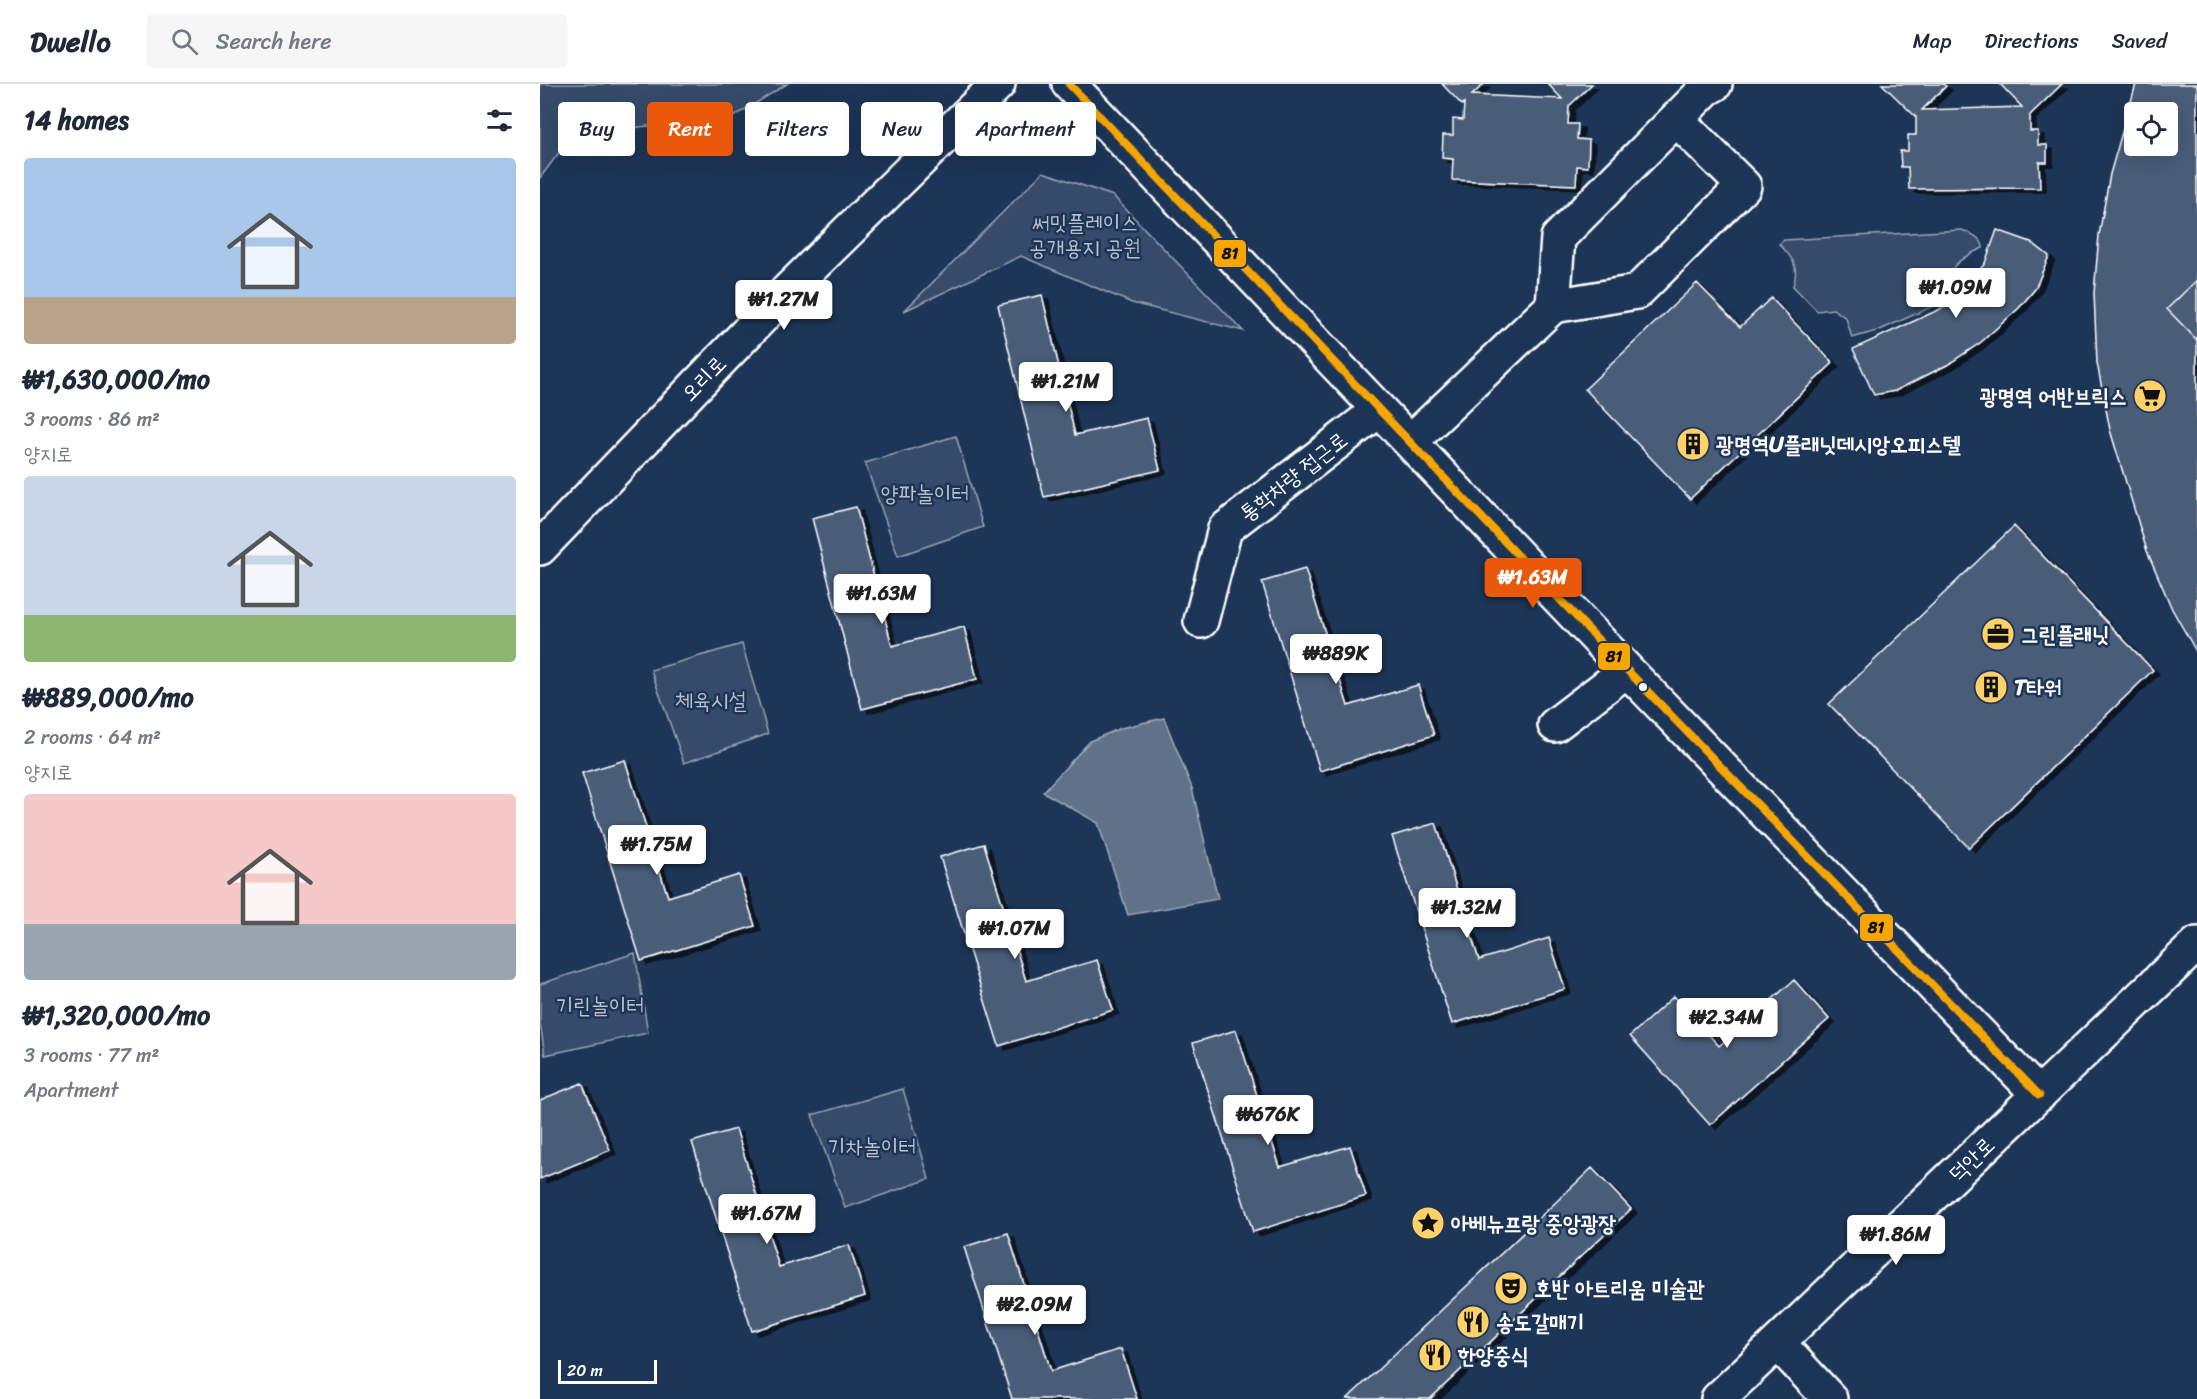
<!DOCTYPE html>
<html lang="en">
<head>
<meta charset="utf-8">
<style>
  body { margin:0; font-family:Sriracha,"Poor Story",sans-serif; background:#f6f6f7; color:#1f2937; height:100vh; display:flex; flex-direction:column; font-size:22px; white-space:nowrap }
  * { box-sizing:border-box; margin:0 }
  p { font-size:20px; color:#747a83 }
  .icon { flex:none; width:33px; height:33px; fill:none; stroke:currentColor; stroke-width:2; stroke-linecap:round; stroke-linejoin:round }
  .map { position:relative; flex:1; overflow:hidden }
  .sheet { display:flex; flex-direction:column; background:#fff; width:540px }
  .sheet>* { flex:none }
  .guide { position:absolute; left:18px; top:18px; width:570px; height:54px; display:flex; gap:12px }
  .controls { position:absolute; left:1584px; top:18px; display:grid; gap:12px }
  .controls a { display:grid; place-items:center; width:54px; height:54px; border-radius:6px; background:#fff; box-shadow:0 6px 24px #0002; font-size:30px }
  .scale { position:absolute; left:18px; bottom:15px; width:99px; box-sizing:border-box; padding-left:6px; border:3px solid #fff; border-top:0; font-size:16px; line-height:21px; white-space:nowrap; color:#fff; -webkit-text-stroke:4px #1d3557; paint-order:stroke }
  .price { position:absolute; translate:-50% -51px; padding:0 14px; border-radius:6px; background:#fff; color:#222; font-size:20px; line-height:39px; filter:drop-shadow(0 2px 3px #0008) }
  .price::after { content:''; position:absolute; left:50%; top:36px; width:18px; height:14px; margin-left:-9px; background:inherit; clip-path:polygon(0 0,100% 0,50% 100%) }
  .price.current { background:#ea580c; color:#fff }
  ul { padding:0; list-style:none }
  li { display:grid; align-content:center; gap:12px; height:318px; padding:0 24px }
  li span { display:grid; place-items:center; height:186px; border-radius:6px; color:#555 }
  li>.icon { margin-inline-start:auto }
  span .icon { width:108px; height:108px; fill:#fffc; stroke-width:1 }
  li b { font-size:26px }
  h2 { display:flex; justify-content:space-between; align-items:center; height:72px; padding:0 24px; font-size:26px }
  .pill { padding:0 21px; border-radius:6px; background:#fff; box-shadow:0 6px 24px #0002; font-size:21px; line-height:54px }
  .pill.current { background:#ea580c; color:#fff }
  header { display:flex; align-items:center; gap:36px; box-sizing:border-box; height:84px; padding:0 30px; background:#fff; border-bottom:2px solid #e0e1e3 }
  header strong { font-size:28px }
  nav { display:flex; gap:33px; margin-inline-start:auto; font-size:21px }
  .search { width:420px; height:54px; background:#f6f6f7; display:flex; align-items:center; gap:15px; box-sizing:border-box; padding:0 21px; border-radius:6px; color:#747a83; font-size:22px }
  main { display:flex; flex:1; min-height:0 }
  .map>svg:first-child { display:block }
  .green { fill:#364b69; stroke:#9aa5b4; stroke-width:1.5 }
  .water { fill:#617289; stroke:#a0aab8; stroke-width:1.5 }
  .building { fill:#4a5d79; stroke:#fff; stroke-width:1.5; fill-rule:evenodd; filter:url(#shadow) }
  .lines { fill:none; stroke-linecap:round; stroke-linejoin:round }
  .minor-casing { stroke:#fff; stroke-width:38 }
  .major-casing { stroke:#fff; stroke-width:38 }
  .minor { stroke:#1d3557; stroke-width:33 }
  .major { stroke:#1d3557; stroke-width:33 }
  .bus-1-casing { stroke:#1d3557; stroke-width:12 }
  .bus-1 { stroke:#f7a600; stroke-width:8 }
  .bus-dot { fill:#fff; stroke:#1d3557; stroke-width:2 }
  .labels { text-anchor:middle; stroke-width:5; stroke-linejoin:round; paint-order:stroke }
  .park-label { font-size:22px; fill:#b9c0ca; stroke:#1d3557 }
  .street-label { font-size:22px; fill:#fff; stroke:#1d3557 }
  .poi-label { font-size:22px; font-weight:bold; fill:#fff; stroke:#1d3557; text-anchor:start }
  .line-badge { stroke:#1d3557; stroke-width:2 }
  .pale-badge-label { font-size:16px; text-anchor:middle; font-weight:bold; fill:#111 }
</style>
</head>
<body>
<header>
<strong>Dwello</strong>
<div class="search"><svg class="icon" aria-label="search" viewBox="0 0 24 24"><circle cx="10" cy="10" r="6"/><path d="M15 15l6 6"/></svg>Search here</div>
<nav><a>Map</a><a>Directions</a><a>Saved</a></nav>
</header>
<main>
<section class="sheet">
<h2>14 homes<svg class="icon" aria-label="filters" viewBox="0 0 24 24"><path d="M4 7h16M4 17h16"/><circle cx="9" cy="7" r="2"/><circle cx="15" cy="17" r="2"/></svg></h2>
<ul>
<li><span style="background:linear-gradient(#a9c7e8 75%,#b9a48a 0)"><svg class="icon" aria-label="home" viewBox="0 0 24 24"><path d="M3 11l9-7 9 7M6 9v11h12V9"/></svg></span><div><b>₩1,630,000/mo</b><p>3 rooms · 86 m²</p><p>양지로</p></div></li>
<li><span style="background:linear-gradient(#c9d6e8 75%,#8fb573 0)"><svg class="icon" aria-label="home" viewBox="0 0 24 24"><path d="M3 11l9-7 9 7M6 9v11h12V9"/></svg></span><div><b>₩889,000/mo</b><p>2 rooms · 64 m²</p><p>양지로</p></div></li>
<li><span style="background:linear-gradient(#f6c9c9 70%,#9aa5b1 0)"><svg class="icon" aria-label="home" viewBox="0 0 24 24"><path d="M3 11l9-7 9 7M6 9v11h12V9"/></svg></span><div><b>₩1,320,000/mo</b><p>3 rooms · 77 m²</p><p>Apartment</p></div></li>
</ul>
</section>
<div class="map">
<svg width="1657" height="1315" viewBox="0 0 1657 1315">
  <defs>
    <filter id="shadow"><feDropShadow dx="6" dy="4" stdDeviation="0" flood-color="#0009"/></filter>
  </defs>
  <rect width="100%" height="100%" fill="#1d3557"/>
  <filter id="ink" filterUnits="userSpaceOnUse"><feTurbulence type="fractalNoise" baseFrequency=".0167" numOctaves="2"/><feDisplacementMap in="SourceGraphic" scale="12" xChannelSelector="R" yChannelSelector="G"/><feConvolveMatrix kernelMatrix="1 2 1 2 8 2 1 2 1" color-interpolation-filters="sRGB"/></filter>
  <g filter="url(#ink)">
    <!-- green -->
    <path class="green" d="M 0,0 L 247,0 L 193,33 L 33,50 L 0,94 Z
      M 503,88 L 573,112 L 703,247 L 592,219 L 481,172 L 364,227 Z
      M 1422,146 C 1430,149 1443,154 1443,164 C 1426,171 1410,180 1405,200 C 1403,207 1404,213 1400,219 L 1340,246 L 1312,254 L 1306,234 L 1293,225 L 1277,227 L 1253,202 C 1260,182 1252,173 1239,160 L 1244,156 Z
      M 416,352 L 443,443 L 358,472 L 325,379 Z
      M 202,560 L 228,650 L 144,679 L 111,586 Z
      M 95,869 L 108,949 L 5,971 L 0,939 L 0,900 Z
      M 363,1005 L 389,1095 L 305,1124 L 272,1031 Z"/>
    <!-- water -->
    <path class="water" d="M 624,634 L 652,704 L 678,815 L 588,831 L 558,739 L 503,708 L 550,657 L 581,644 Z"/>
    <!-- building -->
    <path class="building" d="M 902,0 L 944,0 L 932,11 L 1022,15 L 1008,0 L 1052,0 L 1029,22 L 1028,40 L 1038,40 L 1037,55 L 1049,56 L 1048,83 L 1037,82 L 1036,101 L 912,96 L 913,75 L 902,74 L 903,51 L 913,51 L 913,35 L 923,36 L 924,19 L 922,21 Z
      M 1342,0 L 1403,0 L 1406,2 L 1382,26 L 1482,23 L 1460,0 L 1522,0 L 1490,31 L 1490,47 L 1498,47 L 1498,61 L 1507,61 L 1507,78 L 1499,78 L 1500,104 L 1369,105 L 1368,83 L 1361,83 L 1360,67 L 1368,67 L 1368,51 L 1376,51 L 1376,33 Z
      M 1596,0 L 1657,0 L 1657,196 L 1627,225 L 1657,256 L 1657,569 L 1632,525 L 1607,467 L 1570,346 L 1557,279 L 1554,209 L 1559,151 L 1570,90 ZM 1594,28 L 1628,28 L 1628,62 L 1594,62 Z
      M 1457,146 L 1491,158 L 1509,172 L 1495,205 L 1479,224 L 1440,259 L 1407,281 L 1355,307 L 1334,311 L 1313,265 L 1409,221 L 1422,209 L 1445,179 Z
      M 1657,196 L 1657,256 L 1627,225 Z
      M 1157,199 L 1200,243 L 1231,214 L 1293,279 L 1150,415 L 1045,305 Z
      M 502,211 L 535,351 L 607,334 L 620,386 L 504,413 L 458,221 Z
      M 316,423 L 352,562 L 424,543 L 437,595 L 322,625 L 272,434 Z
      M 1474,442 L 1613,586 L 1429,764 L 1289,620 Z
      M 765,485 L 808,622 L 878,601 L 894,651 L 780,687 L 722,498 Z
      M 85,676 L 128,813 L 199,791 L 215,842 L 101,877 L 42,689 Z
      M 896,739 L 939,876 L 1009,854 L 1025,905 L 912,940 L 852,752 Z
      M 444,760 L 486,897 L 557,876 L 573,926 L 459,962 L 400,773 Z
      M 1254,896 L 1289,935 L 1170,1041 L 1090,952 L 1134,912 L 1179,962 Z
      M 696,946 L 740,1083 L 810,1062 L 826,1112 L 713,1148 L 653,959 Z
      M 42,999 L 70,1066 L 0,1095 L 0,1016 Z
      M 196,1045 L 239,1183 L 309,1161 L 325,1212 L 212,1247 L 152,1058 Z
      M 1052,1084 L 1091,1125 L 890,1315 L 807,1315 Z
      M 468,1149 L 511,1287 L 581,1265 L 597,1315 L 472,1315 L 424,1163 Z"/>
    <g class="lines">
      <!-- minor casing -->
      <g class="minor-casing">
        <path id="minor" d="M 529,0 L 1087,586 L 1499,1011
          M 1013,222 L 1097,208 L 1204,102 L 1137,36
          M 870,358 L 1013,222 L 1018,154 L 1166,5 L 1175,0
          M 661,537 L 685,445 L 839,326
          M 1015,641 L 1087,586
          M 1238,1259 L 1290,1315
          M 1178,1315 L 1657,860"/>
      </g>
      <!-- major casing -->
      <g class="major-casing">
        <path id="major" d="M 0,464 L 250,204 L 458,0"/>
      </g>
      <!-- minor -->
      <use href="#minor" class="minor"/>
      <!-- major -->
      <use href="#major" class="major"/>
      <!-- bus-1 casing -->
      <g class="bus-1-casing">
        <path id="bus-1" d="M 529,0 L 1087,586 L 1499,1011"/>
      </g>
      <!-- bus-1 -->
      <use href="#bus-1" class="bus-1"/>
    </g>
  </g>
  <!-- icons -->
  <defs>
    <g id="supermarket-disc" transform="scale(1.725)"><circle r="9.5" fill="#ffd166" stroke="#1d3557"/><path d="M-6-5.5h2.5l.6 2H6L4.5 2H-2.5L-4.4-4H-6ZM-1.5 3.2a1.3 1.3 0 1 0 .1 0ZM3 3.2a1.3 1.3 0 1 0 .1 0Z" fill="#111"/></g>
    <g id="building-disc" transform="scale(1.725)"><circle r="9.5" fill="#ffd166" stroke="#1d3557"/><path d="M-4-6H4V6H1V3H-1V6H-4ZM-2.5-4.3h1.7v1.8h-1.7ZM.8-4.3h1.7v1.8H.8ZM-2.5-1h1.7V.8h-1.7ZM.8-1h1.7V.8H.8Z" fill="#111"/></g>
    <g id="office-disc" transform="scale(1.725)"><circle r="9.5" fill="#ffd166" stroke="#1d3557"/><path d="M-6-3h4V-5.5h4V-3h4V5H-6ZM-1-4.5V-3h2v-1.5ZM-6 0V1H6V0Z" fill="#111"/></g>
    <g id="sight-disc" transform="scale(1.725)"><circle r="9.5" fill="#ffd166" stroke="#1d3557"/><path d="M0-6L1.8-2.2L6-1.7L2.9 1.2L3.7 5.4L0 3.3L-3.7 5.4L-2.9 1.2L-6-1.7L-1.8-2.2Z" fill="#111"/></g>
    <g id="theatre-disc" transform="scale(1.725)"><circle r="9.5" fill="#ffd166" stroke="#1d3557"/><path d="M-5-5.5Q0-4 5-5.5V0Q5 5 0 6Q-5 5-5 0ZM-3.3-2.5H-1v1.5H-3.3ZM1-2.5H3.3v1.5H1ZM-2.8 1Q0 5.5 2.8 1Z" fill="#111"/></g>
    <g id="restaurant-disc" transform="scale(1.725)"><circle r="9.5" fill="#ffd166" stroke="#1d3557"/><path d="M-5-6h1v4h1v-4h1v4h1v-4h1v5L-1.5 .5V6h-2V.5L-5-1ZM5-6V6H3V1.5H1.5Q1.5-4 5-6Z" fill="#111"/></g>
  </defs>
  <g fill-rule="evenodd">
    <use href="#supermarket-disc" x="1610" y="312"/>
    <use href="#building-disc" x="1153" y="360"/>
    <use href="#office-disc" x="1458" y="550"/>
    <use href="#building-disc" x="1451" y="603"/>
    <use href="#sight-disc" x="888" y="1139"/>
    <use href="#theatre-disc" x="971" y="1204"/>
    <use href="#restaurant-disc" x="933" y="1238"/>
    <use href="#restaurant-disc" x="895" y="1271"/>
  </g>
  <!-- markers -->
  <circle class="bus-dot" cx="1103" cy="603" r="5"/>
  <g class="labels">
    <!-- park labels -->
    <g class="park-label">
      <text x="545" y="146">써밋플레이스<tspan x="545" dy="25">공개용지 공원</tspan></text>
      <text x="385" y="417">양파놀이터</text>
      <text x="171" y="624">체육시설</text>
      <text x="60" y="929">기린놀이터</text>
      <text x="332" y="1070">기차놀이터</text>
    </g>
    <!-- street labels -->
    <g class="street-label">
      <text transform="translate(163 294) rotate(-46)" y="8">오리로</text>
      <text transform="translate(753 392) rotate(-38)" y="8">통학차량 접근로</text>
      <text transform="translate(1431 1075) rotate(-44)" y="8">덕안로</text>
    </g>
    <!-- poi labels -->
    <g class="poi-label">
      <text x="1587" y="320" text-anchor="end">광명역 어반브릭스</text>
      <text x="1176" y="368">광명역U플래닛데시앙오피스텔</text>
      <text x="1481" y="558">그린플래닛</text>
      <text x="1474" y="611">T타워</text>
      <text x="911" y="1147">아베뉴프랑 중앙광장</text>
      <text x="994" y="1212">호반 아트리움 미술관</text>
      <text x="956" y="1246">송도갈매기</text>
      <text x="918" y="1279">한양중식</text>
    </g>
  </g>
  <g class="line-badge">
    <rect x="673" y="155" width="34" height="29" rx="6" fill="#f7a600"/>
    <rect x="1057" y="558" width="34" height="29" rx="6" fill="#f7a600"/>
    <rect x="1319" y="829" width="35" height="29" rx="6" fill="#f7a600"/>
  </g>
  <g class="pale-badge-label">
    <text x="690" y="175">81</text>
    <text x="1074" y="578">81</text>
    <text x="1336" y="849">81</text>
  </g>
</svg>
<div class="controls">
<a><svg class="icon" aria-label="locate" viewBox="0 0 24 24"><circle cx="12" cy="12" r="6"/><path d="M12 2v4M12 18v4M2 12h4M18 12h4"/></svg></a>
</div>
<div class="scale">20 m</div>
<b class="price" style="left:1416px;top:235px">₩1.09M</b>
<b class="price" style="left:244px;top:247px">₩1.27M</b>
<b class="price" style="left:526px;top:329px">₩1.21M</b>
<b class="price current" style="left:993px;top:525px">₩1.63M</b>
<b class="price" style="left:342px;top:541px">₩1.63M</b>
<b class="price" style="left:796px;top:601px">₩889K</b>
<b class="price" style="left:117px;top:792px">₩1.75M</b>
<b class="price" style="left:927px;top:855px">₩1.32M</b>
<b class="price" style="left:475px;top:876px">₩1.07M</b>
<b class="price" style="left:1187px;top:965px">₩2.34M</b>
<b class="price" style="left:728px;top:1062px">₩676K</b>
<b class="price" style="left:227px;top:1161px">₩1.67M</b>
<b class="price" style="left:1356px;top:1182px">₩1.86M</b>
<b class="price" style="left:495px;top:1252px">₩2.09M</b>
<div class="guide">
<a class="pill">Buy</a>
<a class="pill current">Rent</a>
<a class="pill">Filters</a>
<a class="pill">New</a>
<a class="pill">Apartment</a>
</div>
</div>
</main>
</body>
</html>
